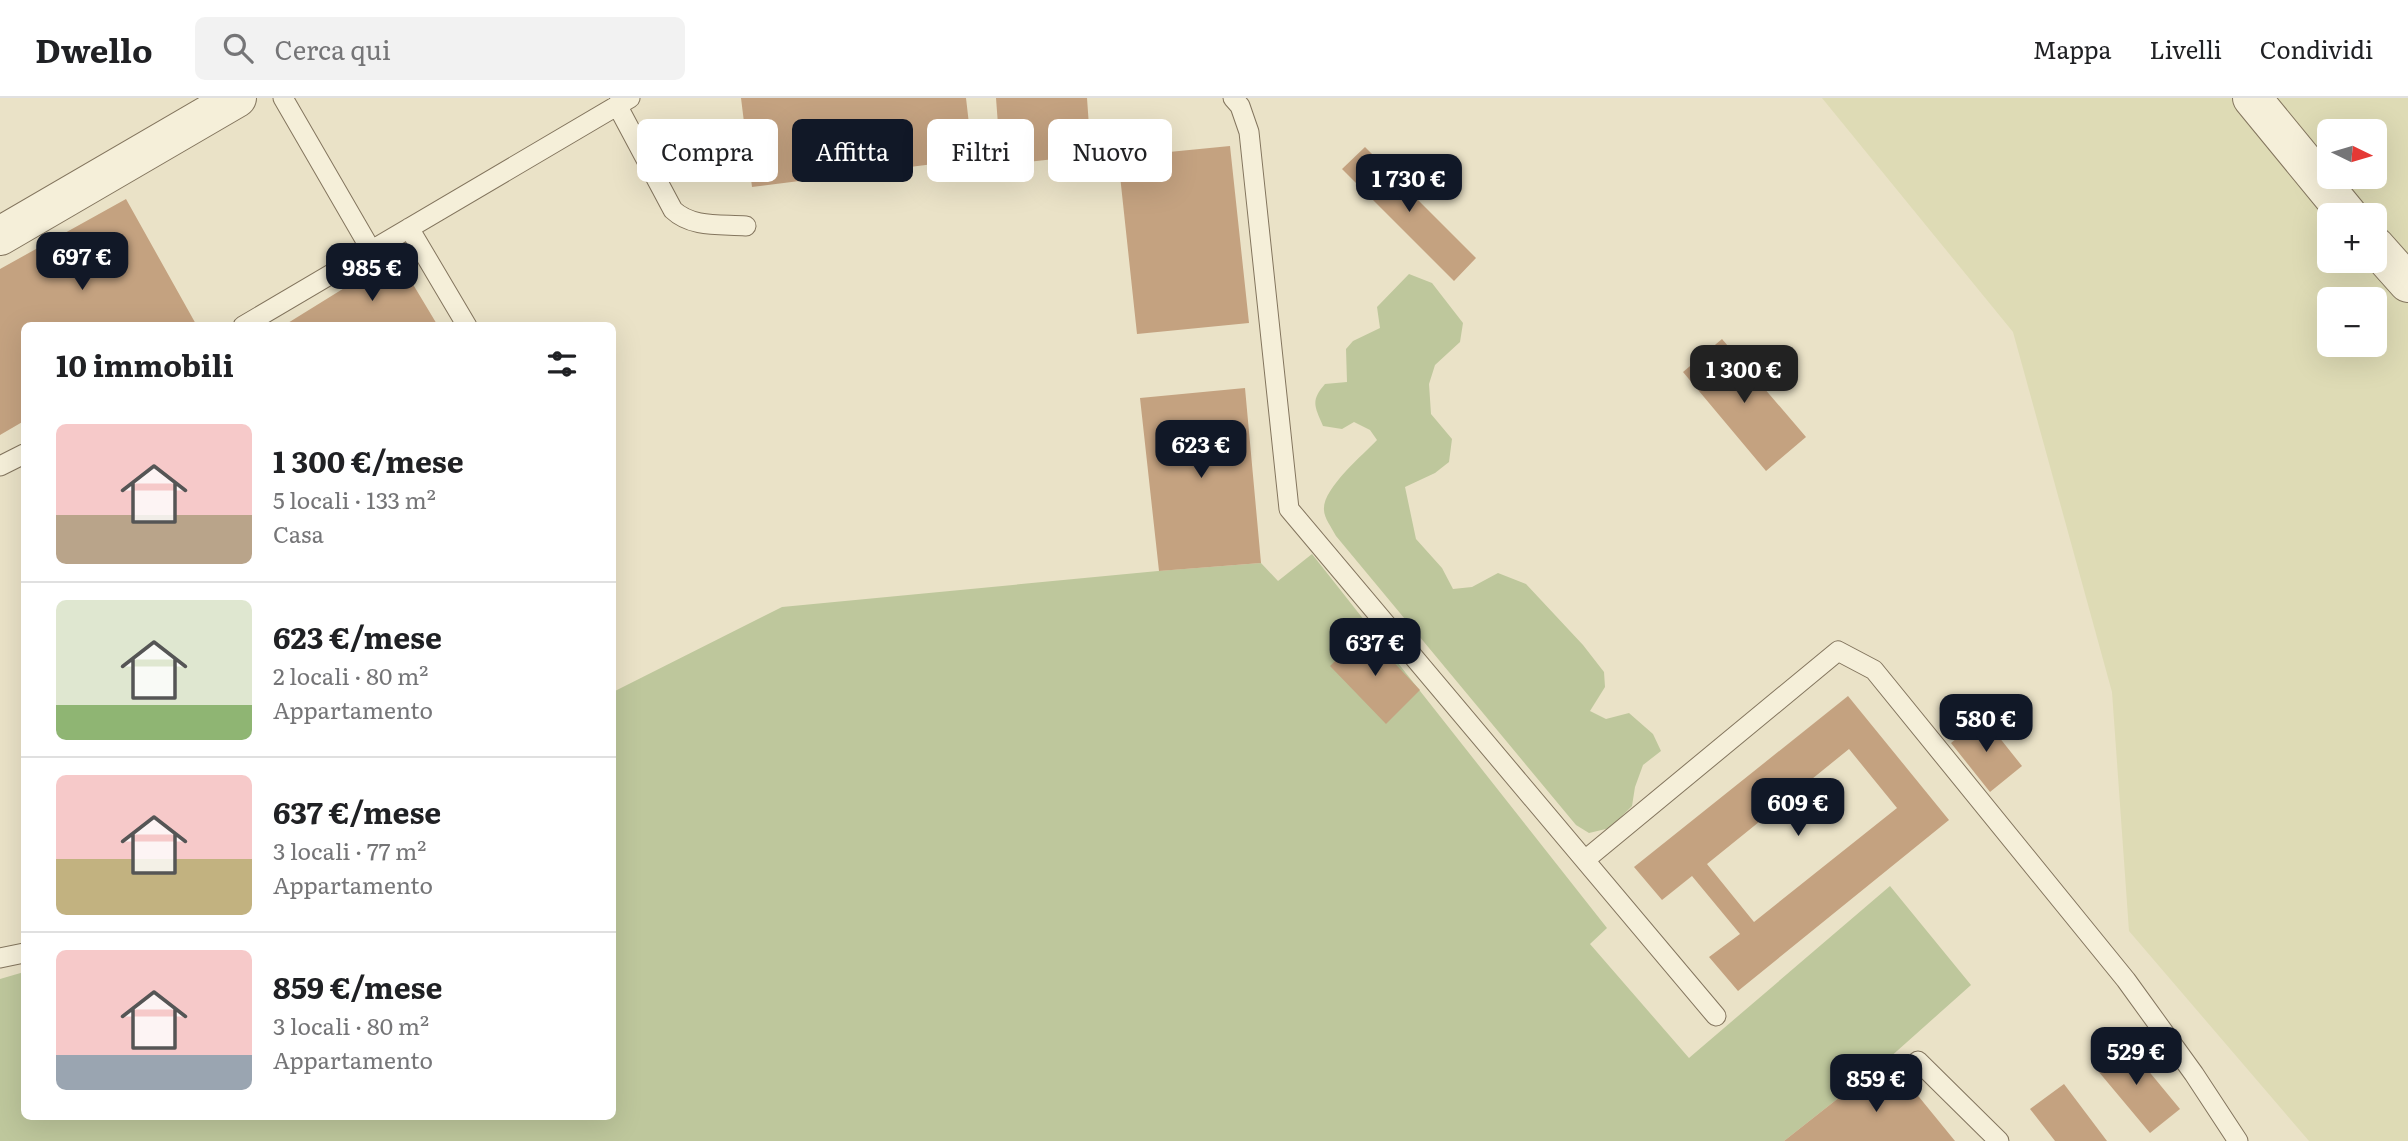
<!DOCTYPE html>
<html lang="it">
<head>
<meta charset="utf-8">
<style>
  body { margin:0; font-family:Literata,serif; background:#f2f2f2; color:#202124; height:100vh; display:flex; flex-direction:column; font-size:26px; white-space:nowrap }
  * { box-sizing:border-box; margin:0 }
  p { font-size:23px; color:#757577 }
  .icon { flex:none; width:38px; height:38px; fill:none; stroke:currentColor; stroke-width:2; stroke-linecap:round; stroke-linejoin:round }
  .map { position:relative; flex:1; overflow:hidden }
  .panel { position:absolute; left:21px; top:224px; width:595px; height:798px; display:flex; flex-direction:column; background:#fff; border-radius:10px; box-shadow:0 7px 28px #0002 }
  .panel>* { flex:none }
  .guide { position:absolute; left:637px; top:21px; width:665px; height:63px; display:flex; gap:14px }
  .needle { width:46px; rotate:95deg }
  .controls { position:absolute; left:2317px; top:21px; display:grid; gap:14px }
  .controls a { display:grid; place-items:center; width:70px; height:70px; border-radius:10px; background:#fff; box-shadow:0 7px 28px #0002; font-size:35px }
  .price { position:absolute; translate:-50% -60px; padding:0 16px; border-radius:14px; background:#111827; color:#fff; font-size:23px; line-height:46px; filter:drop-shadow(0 2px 4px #0008) }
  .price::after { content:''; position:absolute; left:50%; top:42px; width:21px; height:16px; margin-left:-10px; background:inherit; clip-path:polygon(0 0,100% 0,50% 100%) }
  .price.on { background:#222; color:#fff }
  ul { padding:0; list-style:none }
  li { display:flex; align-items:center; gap:21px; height:175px; padding:0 35px }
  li+li { border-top:2px solid #e0e0e0 }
  li span { display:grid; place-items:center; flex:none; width:196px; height:140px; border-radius:10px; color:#555 }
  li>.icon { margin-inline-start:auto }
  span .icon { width:84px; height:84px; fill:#fffc; stroke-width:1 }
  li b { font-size:30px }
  h2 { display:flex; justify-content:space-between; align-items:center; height:84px; padding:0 35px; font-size:30px }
  .chip { padding:0 24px; border-radius:10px; background:#fff; box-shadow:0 7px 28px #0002; font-size:24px; line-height:63px }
  .chip.on { background:#111827; color:#fff }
  header { display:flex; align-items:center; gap:42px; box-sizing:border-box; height:98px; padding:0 35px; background:#fff; border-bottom:2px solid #e0e0e0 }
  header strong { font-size:33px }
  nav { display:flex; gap:38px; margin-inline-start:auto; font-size:24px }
  .search { width:490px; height:63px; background:#f2f2f2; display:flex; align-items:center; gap:18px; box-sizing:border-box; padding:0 24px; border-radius:10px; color:#757577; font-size:26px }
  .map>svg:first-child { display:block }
  .farmland { fill:#dedbb5; fill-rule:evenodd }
  .green { fill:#bec79c }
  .building { fill:#c4a280; fill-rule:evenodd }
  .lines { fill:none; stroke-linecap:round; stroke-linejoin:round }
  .service-casing { stroke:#83755e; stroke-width:21 }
  .minor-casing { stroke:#83755e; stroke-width:40 }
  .service { stroke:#f5efd9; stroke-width:19 }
  .minor { stroke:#f5efd9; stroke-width:38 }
</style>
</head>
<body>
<header>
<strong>Dwello</strong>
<div class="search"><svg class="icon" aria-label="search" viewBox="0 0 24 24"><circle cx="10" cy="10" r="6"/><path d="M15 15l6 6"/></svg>Cerca qui</div>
<nav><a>Mappa</a><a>Livelli</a><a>Condividi</a></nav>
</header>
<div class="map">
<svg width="2408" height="1043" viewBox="0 0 2408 1043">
  <rect width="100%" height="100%" fill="#eae2c7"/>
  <!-- farmland -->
  <path class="farmland" d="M 1822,0 L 2408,0 L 2408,1043 L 2309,1043 L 2129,833 L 2112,594 L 2013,234 ZM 2329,33 L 2375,33 L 2375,79 L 2329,79 ZM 2329,117 L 2375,117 L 2375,163 L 2329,163 ZM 2329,201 L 2375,201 L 2375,247 L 2329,247 Z"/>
  <!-- green -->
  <path class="green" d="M 1409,176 L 1432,185 L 1463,225 L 1460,244 L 1435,267 L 1429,286 L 1431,316 L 1452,341 L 1449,364 L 1435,375 L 1405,389 L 1416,441 L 1442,470 L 1453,491 L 1472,489 L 1498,475 L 1526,486 L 1583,547 L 1604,574 L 1605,589 L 1590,613 L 1606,621 L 1629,615 L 1653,636 L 1661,653 L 1643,667 L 1635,689 L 1632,708 L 1610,730 L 1589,735 L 1576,727 L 1336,438 C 1332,430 1324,420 1324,412 C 1322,391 1363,357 1377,342 L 1370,332 L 1354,324 L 1342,331 L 1323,328 C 1315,309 1310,303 1325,286 L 1347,284 L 1346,251 L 1353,243 L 1380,230 L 1377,209 Z
    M 1312,456 L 1607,830 L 1590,846 L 1689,960 L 1890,788 L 1971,887 L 1888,961 L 1784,1043 L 0,1043 L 0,881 L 24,874 L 24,1018 L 612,1018 L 613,594 L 782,509 L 1158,473 L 1261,465 L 1278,483 Z"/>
  <!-- building -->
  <path class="building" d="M 741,0 L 966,0 L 973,61 L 752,89 Z
    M 996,0 L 1087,0 L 1091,57 L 1001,67 Z
    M 1230,48 L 1249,225 L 1137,236 L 1118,59 Z
    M 1365,49 L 1476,160 L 1454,183 L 1342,71 Z
    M 126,101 L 197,228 L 24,228 L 24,323 L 0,337 L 0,171 Z
    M 396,158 L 438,228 L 283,228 Z
    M 1722,241 L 1806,339 L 1766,373 L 1683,274 Z
    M 1245,290 L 1261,465 L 1159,473 L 1140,300 Z
    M 1365,534 L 1420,592 L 1386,626 L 1330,568 Z
    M 1848,598 L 1949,722 L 1738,893 L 1709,859 L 1740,836 L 1692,778 L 1662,802 L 1634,769 ZM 1849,651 L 1897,710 L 1754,824 L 1707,766 Z
    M 1983,619 L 2022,668 L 1990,694 L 1951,645 Z
    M 2123,942 L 2180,1011 L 2150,1035 L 2093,967 Z
    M 1888,961 L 1955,1043 L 1784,1043 Z
    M 2064,986 L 2107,1043 L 2055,1043 L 2030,1011 Z"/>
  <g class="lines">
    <!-- service casing -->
    <g class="service-casing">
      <path id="service" d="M 283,0 L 371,152
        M 1233,0 L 1240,8 L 1249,34 L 1289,411 L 1716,918
        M 617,7 L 673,112 C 692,130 721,126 746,128
        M 409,130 L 467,228
        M 243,228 L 630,0
        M 0,368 L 24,356
        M 1585,762 L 1838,553 L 1874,572 L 2126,882 L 2194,976 L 2238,1043
        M 0,860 L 24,855
        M 1918,963 L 1999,1043"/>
    </g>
    <!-- minor casing -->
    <g class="minor-casing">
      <path id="minor" d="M 2252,0 L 2348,117
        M 0,138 L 237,0
        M 2375,148 L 2408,185"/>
    </g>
    <!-- service -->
    <use href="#service" class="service"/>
    <!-- minor -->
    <use href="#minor" class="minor"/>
  </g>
</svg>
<div class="controls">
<a><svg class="needle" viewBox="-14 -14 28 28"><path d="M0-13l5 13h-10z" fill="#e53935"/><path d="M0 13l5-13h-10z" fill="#757577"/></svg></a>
<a>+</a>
<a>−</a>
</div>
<b class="price" style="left:1409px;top:116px">1 730 €</b>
<b class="price" style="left:82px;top:194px">697 €</b>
<b class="price" style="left:372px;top:205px">985 €</b>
<b class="price on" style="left:1744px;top:307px">1 300 €</b>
<b class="price" style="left:1201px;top:382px">623 €</b>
<b class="price" style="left:1375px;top:580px">637 €</b>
<b class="price" style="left:1986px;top:656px">580 €</b>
<b class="price" style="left:1798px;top:740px">609 €</b>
<b class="price" style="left:2136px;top:989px">529 €</b>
<b class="price" style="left:1876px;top:1016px">859 €</b>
<div class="guide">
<a class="chip">Compra</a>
<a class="chip on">Affitta</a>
<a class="chip">Filtri</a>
<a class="chip">Nuovo</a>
</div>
<section class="panel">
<h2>10 immobili<svg class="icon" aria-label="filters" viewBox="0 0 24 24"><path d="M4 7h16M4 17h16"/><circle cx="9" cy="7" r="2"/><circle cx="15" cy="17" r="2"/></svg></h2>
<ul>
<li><span style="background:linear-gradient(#f6c9c9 65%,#b9a48a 0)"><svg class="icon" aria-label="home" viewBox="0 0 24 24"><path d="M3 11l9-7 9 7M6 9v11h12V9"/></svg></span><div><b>1 300 €/mese</b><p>5 locali · 133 m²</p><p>Casa</p></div></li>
<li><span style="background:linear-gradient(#dfe7d0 75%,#8fb573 0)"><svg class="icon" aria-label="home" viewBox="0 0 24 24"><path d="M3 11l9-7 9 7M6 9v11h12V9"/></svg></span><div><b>623 €/mese</b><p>2 locali · 80 m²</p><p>Appartamento</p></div></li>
<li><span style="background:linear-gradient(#f6c9c9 60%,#c2b280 0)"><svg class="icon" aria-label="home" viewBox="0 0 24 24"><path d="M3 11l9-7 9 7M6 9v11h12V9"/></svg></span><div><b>637 €/mese</b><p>3 locali · 77 m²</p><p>Appartamento</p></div></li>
<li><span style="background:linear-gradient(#f6c9c9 75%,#9aa5b1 0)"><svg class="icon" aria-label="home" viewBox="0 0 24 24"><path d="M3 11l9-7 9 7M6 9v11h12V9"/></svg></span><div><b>859 €/mese</b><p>3 locali · 80 m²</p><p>Appartamento</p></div></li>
</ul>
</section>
</div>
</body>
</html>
